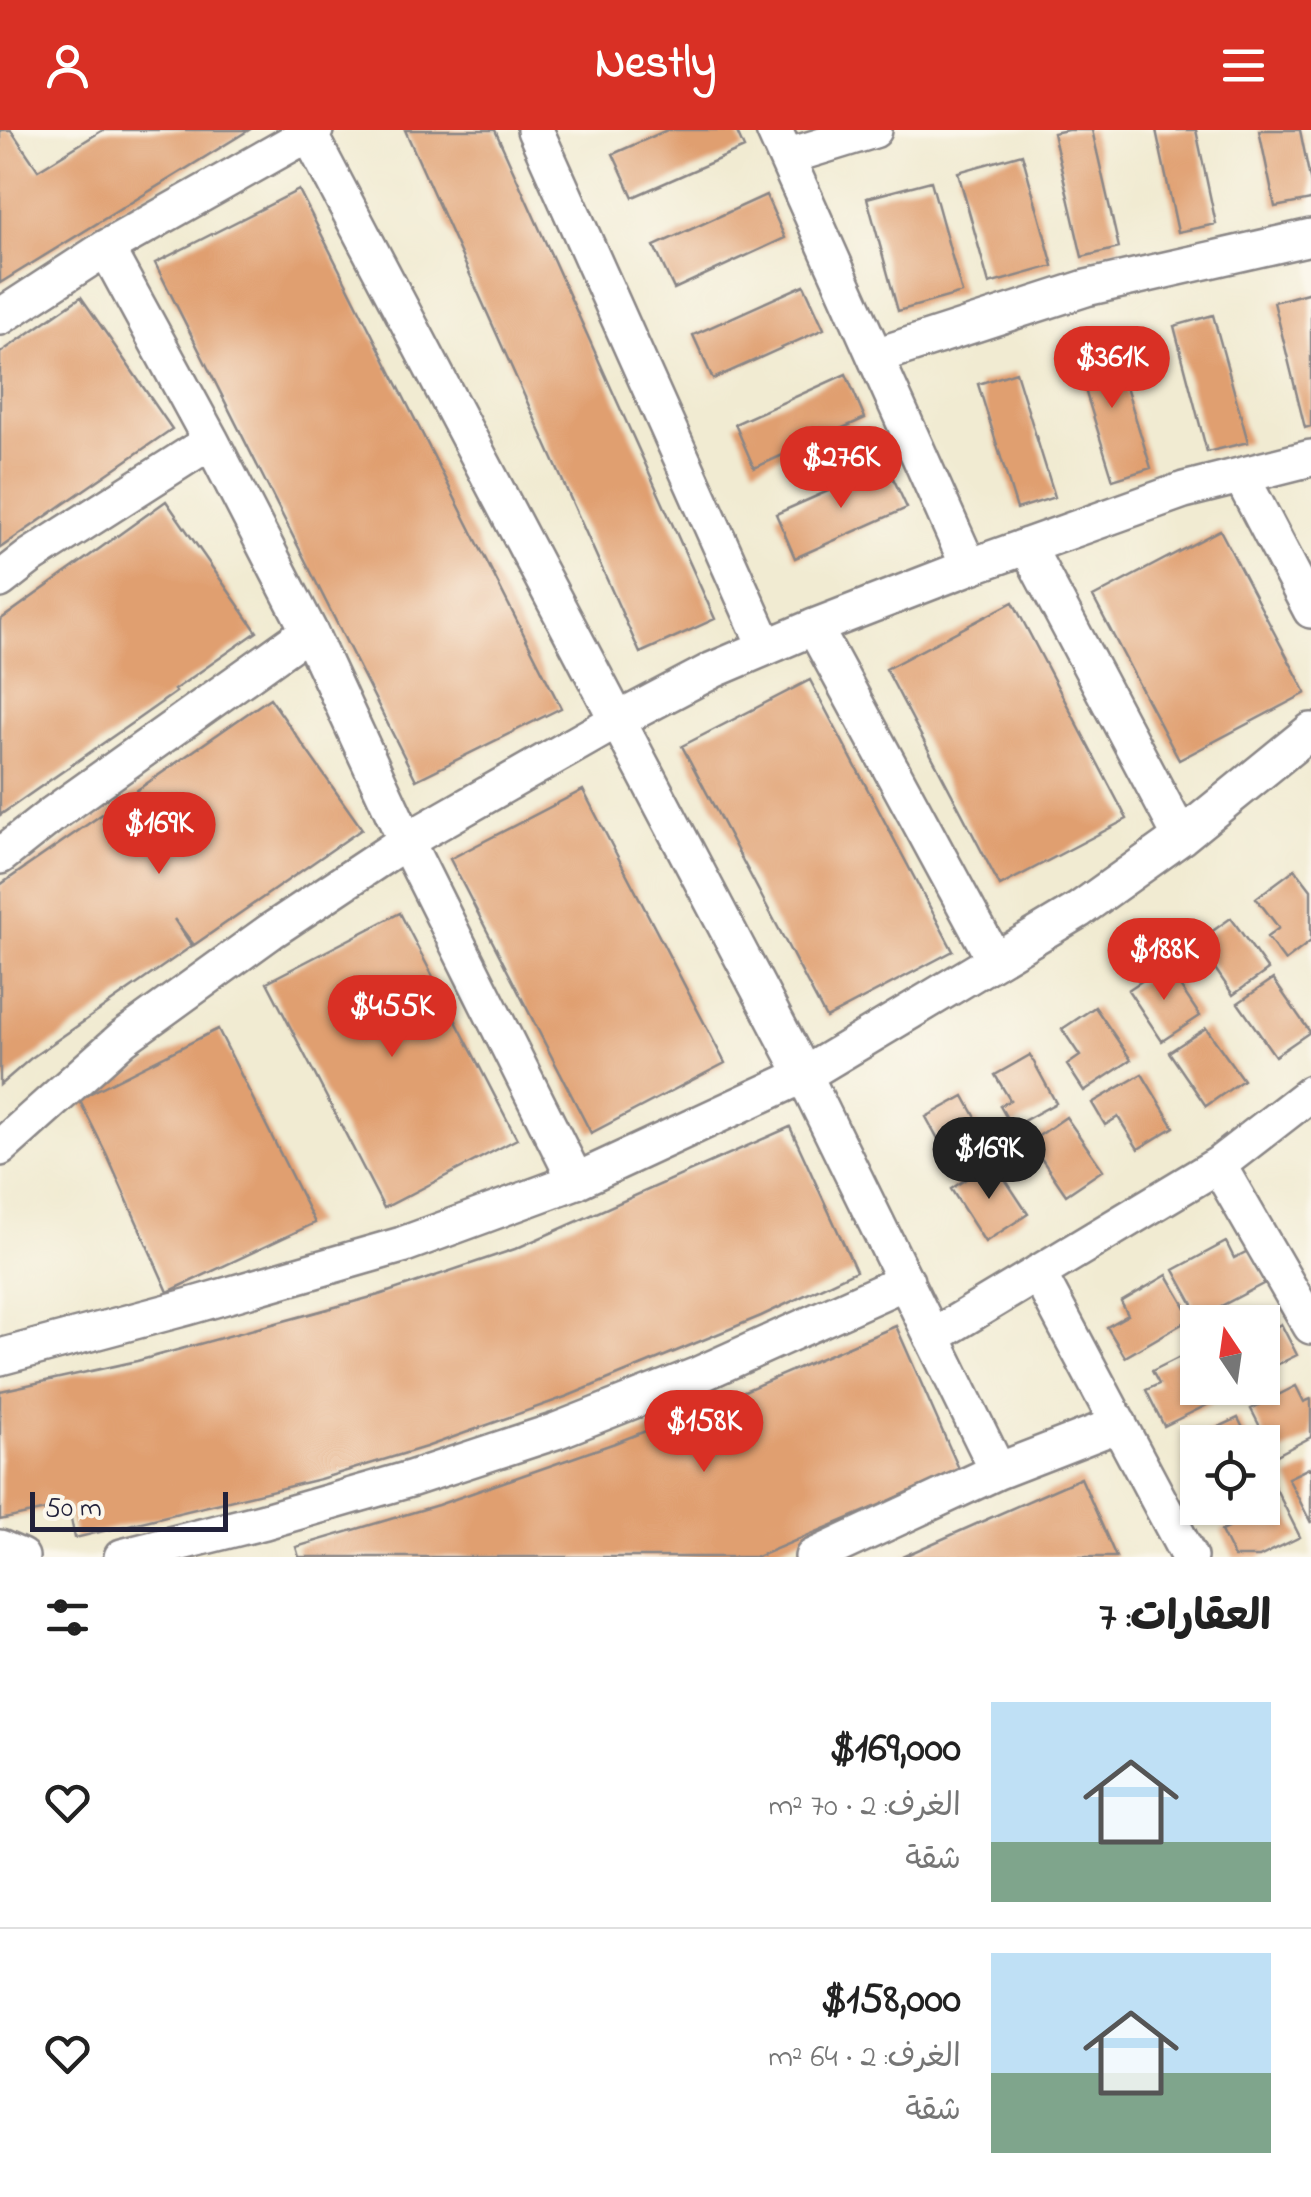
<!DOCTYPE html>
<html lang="ar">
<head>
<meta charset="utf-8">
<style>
  body { margin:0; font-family:"Indie Flower","Playpen Sans Arabic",sans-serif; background:#f6f6f6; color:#222; direction:rtl; height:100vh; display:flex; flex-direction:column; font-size:38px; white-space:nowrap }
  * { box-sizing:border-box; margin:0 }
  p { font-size:32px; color:#767676 }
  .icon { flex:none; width:55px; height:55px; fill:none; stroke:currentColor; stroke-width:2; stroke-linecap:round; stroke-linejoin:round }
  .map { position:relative; height:1427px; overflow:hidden; direction:ltr }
  .details { display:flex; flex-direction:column; background:#fff; flex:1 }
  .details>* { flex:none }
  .needle { width:65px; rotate:347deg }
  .controls { position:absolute; left:1180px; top:1175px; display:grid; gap:20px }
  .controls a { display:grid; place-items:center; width:100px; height:100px; border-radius:0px; background:#fff; box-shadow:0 2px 8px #0004; font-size:50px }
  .scale { position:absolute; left:30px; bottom:25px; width:198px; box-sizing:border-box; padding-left:10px; border:5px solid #22223b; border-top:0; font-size:28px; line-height:35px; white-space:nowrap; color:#22223b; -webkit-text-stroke:8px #fbf7ec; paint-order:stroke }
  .price { position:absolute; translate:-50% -85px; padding:0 22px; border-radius:35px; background:#d93025; color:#fff; font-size:32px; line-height:65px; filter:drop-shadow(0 2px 5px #0008) }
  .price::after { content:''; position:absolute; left:50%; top:60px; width:30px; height:22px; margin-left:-15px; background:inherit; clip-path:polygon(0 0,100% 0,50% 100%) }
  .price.current { background:#222; color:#fff }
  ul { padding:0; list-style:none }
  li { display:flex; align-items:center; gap:30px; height:250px; padding:0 40px }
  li+li { border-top:2px solid #e0e0e0 }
  li span { display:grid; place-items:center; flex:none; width:280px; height:200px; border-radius:0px; color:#555 }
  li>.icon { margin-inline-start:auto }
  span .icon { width:120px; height:120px; fill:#fffc; stroke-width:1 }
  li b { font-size:42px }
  h2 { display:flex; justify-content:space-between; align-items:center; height:120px; padding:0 40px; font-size:42px }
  header { display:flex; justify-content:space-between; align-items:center; height:130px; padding:0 40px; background:#d93025; color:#fff; font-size:45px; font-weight:800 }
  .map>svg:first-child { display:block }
  .building { fill:#e09f6f }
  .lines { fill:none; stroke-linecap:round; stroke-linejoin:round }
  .minor-casing { stroke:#8a8686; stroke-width:40 }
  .minor { stroke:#fff; stroke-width:35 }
</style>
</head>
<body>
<header><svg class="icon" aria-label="menu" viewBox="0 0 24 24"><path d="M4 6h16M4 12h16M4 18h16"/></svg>Nestly<svg class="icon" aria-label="person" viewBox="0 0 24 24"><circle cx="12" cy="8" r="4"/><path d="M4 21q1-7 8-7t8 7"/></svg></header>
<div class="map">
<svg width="1311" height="1427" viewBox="0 0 1311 1427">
  <rect width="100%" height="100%" fill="#fbf7ec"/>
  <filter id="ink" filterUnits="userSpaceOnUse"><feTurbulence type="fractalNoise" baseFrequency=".01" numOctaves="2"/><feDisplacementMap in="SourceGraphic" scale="20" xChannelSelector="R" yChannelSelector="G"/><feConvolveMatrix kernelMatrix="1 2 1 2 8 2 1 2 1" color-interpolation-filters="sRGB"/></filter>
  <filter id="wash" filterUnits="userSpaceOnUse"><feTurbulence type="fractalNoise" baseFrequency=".0048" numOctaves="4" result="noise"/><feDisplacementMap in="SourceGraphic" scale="40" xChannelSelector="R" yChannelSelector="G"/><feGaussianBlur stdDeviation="2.25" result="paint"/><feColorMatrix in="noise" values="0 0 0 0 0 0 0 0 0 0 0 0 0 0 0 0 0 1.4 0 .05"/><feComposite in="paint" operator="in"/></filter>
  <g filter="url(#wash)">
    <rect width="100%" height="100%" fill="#f1ebd2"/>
    <g id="blocks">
      <!-- building -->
      <path class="building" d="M 0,0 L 11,0 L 38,40 L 103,0 L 249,0 L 0,153 Z
        M 405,0 L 495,0 L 715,489 L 640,523 Z
        M 667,0 L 736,0 L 744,18 L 633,67 L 613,24 Z
        M 1068,0 L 1092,0 L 1119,118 L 1082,127 L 1053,3 Z
        M 1156,0 L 1196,0 L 1216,94 L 1178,102 Z
        M 1259,0 L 1300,0 L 1311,54 L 1311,70 L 1275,77 Z
        M 1022,24 L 1053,136 L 989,154 L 958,42 Z
        M 931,51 L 962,163 L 898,181 L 867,68 Z
        M 299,60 L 561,578 L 416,650 L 155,133 Z
        M 766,65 L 785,108 L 674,159 L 654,116 Z
        M 804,155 L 824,199 L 713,249 L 693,205 Z
        M 1311,162 L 1311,296 L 1305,298 L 1274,172 Z
        M 81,167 L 172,299 L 0,418 L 0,223 Z
        M 1213,185 L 1248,312 L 1207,322 L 1174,196 Z
        M 1112,212 L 1151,338 L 1113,350 L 1074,224 Z
        M 1016,242 L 1055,367 L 1017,379 L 978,254 Z
        M 846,244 L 865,288 L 754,338 L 735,294 Z
        M 887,335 L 907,378 L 795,428 L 776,384 Z
        M 166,371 L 257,502 L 174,560 L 176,562 L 135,591 L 0,685 L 0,490 Z
        M 1220,400 L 1306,563 L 1179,630 L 1093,467 Z
        M 1013,472 L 1127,689 L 1000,756 L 886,539 Z
        M 810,550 L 953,821 L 826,888 L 682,616 Z
        M 270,568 L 362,699 L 194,815 L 174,789 L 192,816 L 30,929 L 0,955 L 0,755 Z
        M 583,660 L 725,933 L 591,1003 L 450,729 Z
        M 1295,739 L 1311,760 L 1311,811 L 1285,831 L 1267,807 L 1279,798 L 1256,768 Z
        M 400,783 L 517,1009 L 384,1078 L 267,852 Z
        M 1231,788 L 1268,840 L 1233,865 L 1197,812 Z
        M 1166,835 L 1200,886 L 1162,911 L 1128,860 Z
        M 1273,849 L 1310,902 L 1275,926 L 1238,873 Z
        M 1095,877 L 1131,930 L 1084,961 L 1067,935 L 1080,926 L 1062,899 Z
        M 1206,898 L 1243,950 L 1206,976 L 1169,922 Z
        M 218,899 L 315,1093 L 168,1162 L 106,1023 L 79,969 Z
        M 1030,925 L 1056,973 L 1012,997 L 1000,976 L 1010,970 L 995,945 Z
        M 1142,944 L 1174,997 L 1138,1019 L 1118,987 L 1105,995 L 1092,973 Z
        M 964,966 L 996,1024 L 958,1045 L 926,987 Z
        M 1066,987 L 1103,1040 L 1066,1065 L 1030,1012 Z
        M 790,997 L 856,1141 L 761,1186 L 568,1266 L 426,1317 L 320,1349 L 75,1408 L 68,1375 L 0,1390 L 0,1261 L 137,1231 L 379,1165 L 515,1119 Z
        M 993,1031 L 1028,1084 L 985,1112 L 951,1059 Z
        M 1226,1112 L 1234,1128 L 1248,1121 L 1265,1153 L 1200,1187 L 1174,1140 Z
        M 1167,1145 L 1192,1188 L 1125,1227 L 1107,1197 L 1128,1185 L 1121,1172 Z
        M 1262,1193 L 1267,1202 L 1281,1194 L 1297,1225 L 1262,1242 Z
        M 896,1196 L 960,1341 L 757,1427 L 299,1427 L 296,1417 L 438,1375 L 615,1313 L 707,1277 Z
        M 1198,1218 L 1198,1258 L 1220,1258 L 1225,1266 L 1164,1296 L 1146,1260 L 1159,1254 L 1152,1241 Z
        M 1296,1256 L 1304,1272 L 1311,1269 L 1311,1307 L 1275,1326 L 1251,1279 Z
        M 1238,1288 L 1250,1312 L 1198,1312 L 1198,1359 L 1184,1331 L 1196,1325 L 1189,1311 Z
        M 1311,1337 L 1311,1393 L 1288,1348 Z
        M 1081,1348 L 1116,1427 L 902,1427 L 983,1391 Z
        M 1275,1357 L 1300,1407 L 1259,1427 L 1234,1427 L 1221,1401 L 1234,1395 L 1227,1382 L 1235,1378 L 1262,1378 L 1262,1364 Z"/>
    </g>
  </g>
  <g filter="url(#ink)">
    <use href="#blocks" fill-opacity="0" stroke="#8a8686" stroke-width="2.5"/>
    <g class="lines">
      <!-- minor casing -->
      <g class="minor-casing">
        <path id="minor" d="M 307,0 L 804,945 L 998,1341
          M 535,0 L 766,517
          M 774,0 L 969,437
          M 786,27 L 874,0
          M 106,118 L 211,311 L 309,501 L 406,711 L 576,1051
          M 0,187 L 106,118 L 315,0
          M 876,226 L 1086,158 L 1311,107
          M 1241,346 L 1311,480
          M 1027,416 L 1181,707
          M 0,450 L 31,426 L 211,311
          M 814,497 L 994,829
          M 0,726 L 53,684 L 309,501
          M 0,1018 L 123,908 L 271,801 L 406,711 L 618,590 L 713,540 L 814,497 L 969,437 L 1184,360 L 1311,328
          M 1218,1035 L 1311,1196
          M 1038,1143 L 1189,1427
          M 932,1207 L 1218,1035 L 1311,963
          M 0,1227 L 187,1177 L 402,1115 L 576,1051 L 804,945 L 1079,780 L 1181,707 L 1311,601
          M 0,1418 L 21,1427
          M 122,1427 L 265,1391 L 410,1349 L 556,1301 L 698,1245 L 906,1151
          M 813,1427 L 998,1341 L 1119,1294"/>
      </g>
      <!-- minor -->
      <use href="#minor" class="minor"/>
    </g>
  </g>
</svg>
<div class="controls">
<a><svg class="needle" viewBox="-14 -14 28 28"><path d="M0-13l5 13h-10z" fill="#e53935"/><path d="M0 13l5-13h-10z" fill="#767676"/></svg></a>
<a><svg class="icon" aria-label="locate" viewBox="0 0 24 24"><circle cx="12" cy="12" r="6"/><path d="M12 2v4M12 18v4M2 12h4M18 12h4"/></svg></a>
</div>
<div class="scale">50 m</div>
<b class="price" style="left:1112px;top:281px">$361K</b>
<b class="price" style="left:841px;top:381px">$276K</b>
<b class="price" style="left:159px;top:747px">$169K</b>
<b class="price" style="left:1164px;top:873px">$188K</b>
<b class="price" style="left:392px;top:930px">$455K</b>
<b class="price current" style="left:989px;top:1072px">$169K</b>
<b class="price" style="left:704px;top:1345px">$158K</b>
</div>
<section class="details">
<h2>العقارات: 7<svg class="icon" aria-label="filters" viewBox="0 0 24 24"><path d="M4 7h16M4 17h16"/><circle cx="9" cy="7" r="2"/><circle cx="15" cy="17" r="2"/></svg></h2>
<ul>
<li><span style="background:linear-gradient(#bfe0f5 70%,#7fa58c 0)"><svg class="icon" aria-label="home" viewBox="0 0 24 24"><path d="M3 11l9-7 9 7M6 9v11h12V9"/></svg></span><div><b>$169,000</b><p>الغرف: 2 · 70 m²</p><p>شقة</p></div><svg class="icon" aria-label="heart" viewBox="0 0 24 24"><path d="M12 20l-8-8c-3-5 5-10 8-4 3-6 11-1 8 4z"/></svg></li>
<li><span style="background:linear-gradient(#bfe0f5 60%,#7fa58c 0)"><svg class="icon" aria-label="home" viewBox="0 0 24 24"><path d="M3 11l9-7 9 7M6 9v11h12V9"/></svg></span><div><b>$158,000</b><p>الغرف: 2 · 64 m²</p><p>شقة</p></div><svg class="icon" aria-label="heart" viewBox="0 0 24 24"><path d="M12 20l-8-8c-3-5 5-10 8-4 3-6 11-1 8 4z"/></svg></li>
</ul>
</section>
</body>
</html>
